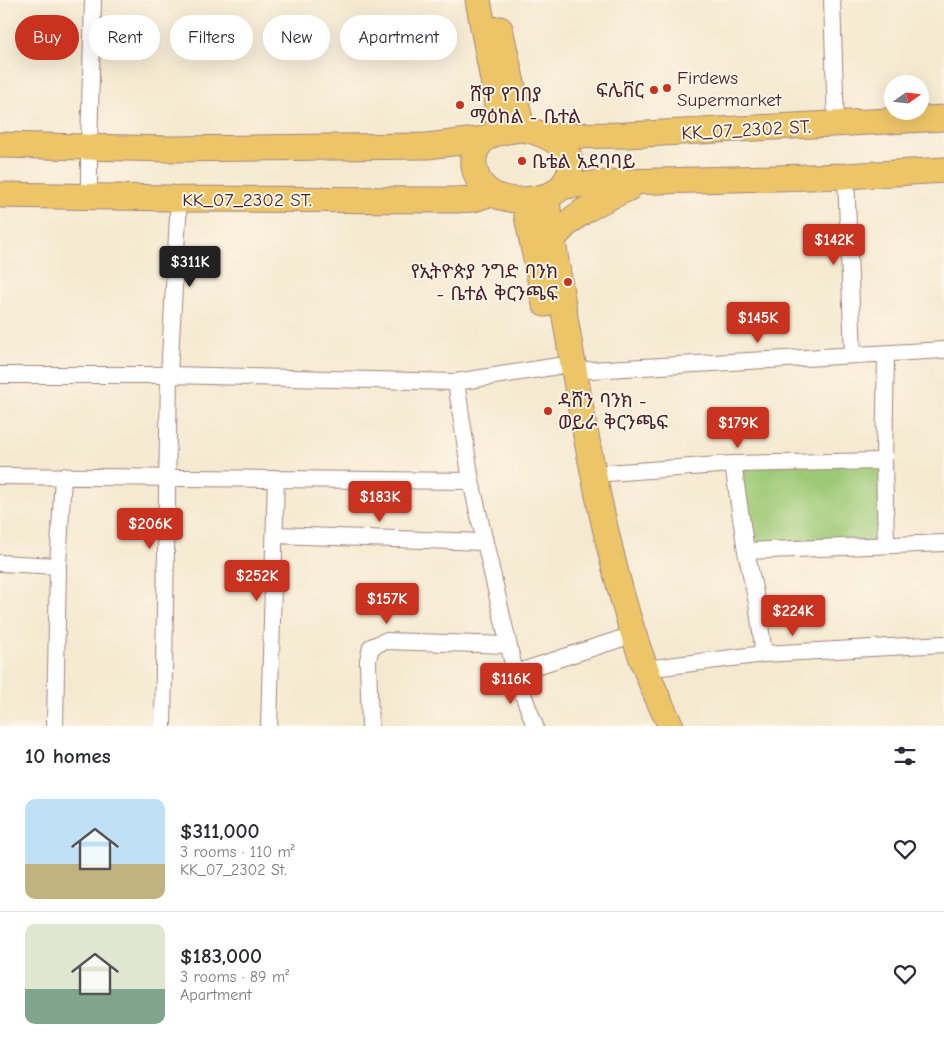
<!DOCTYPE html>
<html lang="en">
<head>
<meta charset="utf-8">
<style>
  body { margin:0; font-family:"Comic Neue","Noto Sans Ethiopic",sans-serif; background:#f2f2f3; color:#2b2b33; height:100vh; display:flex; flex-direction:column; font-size:19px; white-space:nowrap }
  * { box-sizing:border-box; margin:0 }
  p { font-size:16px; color:#7c7c81 }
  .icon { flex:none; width:28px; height:28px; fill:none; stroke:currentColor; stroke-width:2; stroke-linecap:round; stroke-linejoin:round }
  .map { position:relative; height:726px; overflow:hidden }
  .sheet { display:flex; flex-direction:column; background:#fff; flex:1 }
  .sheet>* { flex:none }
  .banner { position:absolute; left:15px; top:15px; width:500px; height:45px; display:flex; gap:10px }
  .needle { width:32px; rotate:75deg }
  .fabs { position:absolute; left:884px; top:75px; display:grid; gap:10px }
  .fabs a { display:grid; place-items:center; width:45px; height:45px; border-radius:50%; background:#fff; box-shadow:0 5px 20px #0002; font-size:25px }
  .price { position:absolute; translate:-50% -42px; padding:0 11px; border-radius:5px; background:#c8321e; color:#fff; font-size:16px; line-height:32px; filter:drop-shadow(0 1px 2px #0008) }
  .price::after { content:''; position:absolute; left:50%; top:30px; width:15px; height:11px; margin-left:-8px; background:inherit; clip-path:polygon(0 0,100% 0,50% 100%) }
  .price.current { background:#222; color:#fff }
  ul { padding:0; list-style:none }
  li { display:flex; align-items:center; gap:15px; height:125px; padding:0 25px }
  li+li { border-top:1px solid #e1e1e2 }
  li span { display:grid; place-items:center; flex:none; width:140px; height:100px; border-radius:10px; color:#555 }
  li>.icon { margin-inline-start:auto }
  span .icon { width:60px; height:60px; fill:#fffc; stroke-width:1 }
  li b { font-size:21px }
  h2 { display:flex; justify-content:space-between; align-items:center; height:60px; padding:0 25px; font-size:21px }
  .tag { padding:0 18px; border-radius:22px; background:#fff; box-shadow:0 5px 20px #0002; font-size:18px; line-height:45px }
  .tag.current { background:#c8321e; color:#fff }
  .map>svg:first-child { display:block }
  .green { fill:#9dc976; stroke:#747450 }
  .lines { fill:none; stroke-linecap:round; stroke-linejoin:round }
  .street-casing { stroke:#a0847e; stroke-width:18 }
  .primary-casing { stroke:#a0847e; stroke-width:27 }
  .street { stroke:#fff; stroke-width:16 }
  .primary { stroke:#edc569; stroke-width:25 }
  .poi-dot { fill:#c8321e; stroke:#fcf5e5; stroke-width:2 }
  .labels { text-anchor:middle; stroke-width:4; stroke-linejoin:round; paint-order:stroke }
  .poi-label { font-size:19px; fill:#4a1f2b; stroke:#fcf5e5; text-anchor:start }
  .street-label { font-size:19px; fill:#4a1f2b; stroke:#fcf5e5 }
</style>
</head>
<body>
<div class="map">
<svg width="944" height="726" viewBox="0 0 944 726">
  <rect width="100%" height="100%" fill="#fcf5e5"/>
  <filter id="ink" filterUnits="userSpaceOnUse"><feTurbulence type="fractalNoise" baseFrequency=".02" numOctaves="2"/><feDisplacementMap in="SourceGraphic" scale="10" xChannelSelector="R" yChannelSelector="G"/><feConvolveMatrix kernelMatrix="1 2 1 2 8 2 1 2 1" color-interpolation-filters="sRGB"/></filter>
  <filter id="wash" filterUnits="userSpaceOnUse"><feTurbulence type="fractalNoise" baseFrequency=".0096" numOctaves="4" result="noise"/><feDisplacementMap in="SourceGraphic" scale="20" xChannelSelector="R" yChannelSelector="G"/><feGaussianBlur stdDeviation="1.12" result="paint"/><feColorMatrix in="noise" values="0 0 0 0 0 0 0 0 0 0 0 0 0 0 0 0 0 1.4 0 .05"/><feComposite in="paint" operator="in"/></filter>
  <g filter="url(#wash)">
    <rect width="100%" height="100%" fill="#f5ead1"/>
    <!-- green -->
    <path class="green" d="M 884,461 L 886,545 L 746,551 L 733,464 Z"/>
  </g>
  <g filter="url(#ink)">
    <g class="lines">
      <!-- street casing -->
      <g class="street-casing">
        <path id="street" d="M 832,0 L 836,124
          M 846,176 L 853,355
          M 89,196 L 89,146 L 93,0
          M 886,354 L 884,461 L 886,545
          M 573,371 L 944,350
          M 0,375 L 169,375 L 456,382 L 558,366
          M 456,382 L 471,481 L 515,673 L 620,639
          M 733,464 L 746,551 L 757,603 L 764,654
          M 593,474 L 733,464 L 884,461
          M 0,476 L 471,481
          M 275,535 L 484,542
          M 746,551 L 944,543
          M 0,563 L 58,566
          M 645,669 L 764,654 L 944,644
          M 515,673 L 535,726
          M 55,726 L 58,566 L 63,476
          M 163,726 L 169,375 L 179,199
          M 269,726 L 276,478
          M 370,726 L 368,660 L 371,647 L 385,641 L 508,645"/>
      </g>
      <!-- primary casing -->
      <g class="primary-casing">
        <path id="primary" d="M 478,0 L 496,96 L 499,133
          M 500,29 L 522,129
          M 522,129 C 550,133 588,155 562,186 C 556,194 547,196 538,198 C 523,201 507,201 493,194 C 473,183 466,154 485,139 C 495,131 511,131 522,129 Z
          M 548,136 L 626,135 L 944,118
          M 0,145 L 169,149 L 427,146 L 485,139
          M 562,186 L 623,182 L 846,176 L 944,170
          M 0,195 L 170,198 L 179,199 L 454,200 L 474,199 L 492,193
          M 546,196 C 562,303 579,409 602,514 C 618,586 637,660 671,726
          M 524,201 L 545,304
          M 552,241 C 572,213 599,202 629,188"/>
      </g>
      <!-- street -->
      <use href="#street" class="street"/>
      <!-- primary -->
      <use href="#primary" class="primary"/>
    </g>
  </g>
  <!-- markers -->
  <g class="poi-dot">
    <circle cx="667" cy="88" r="5"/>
    <circle cx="654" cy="90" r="5"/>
    <circle cx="460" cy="105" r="5"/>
    <circle cx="522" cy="161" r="5"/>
    <circle cx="568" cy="282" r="5"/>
    <circle cx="548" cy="411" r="5"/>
  </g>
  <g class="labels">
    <!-- poi labels -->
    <g class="poi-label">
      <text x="677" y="84">Firdews<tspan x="677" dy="22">Supermarket</tspan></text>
      <text x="644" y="97" text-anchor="end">ፍሌቨር</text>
      <text x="470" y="101">ሸዋ የገበያ<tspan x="470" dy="22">ማዕከል - ቤተል</tspan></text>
      <text x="532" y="168">ቤቴል አደባባይ</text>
      <text x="558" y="278" text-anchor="end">የኢትዮጵያ ንግድ ባንክ<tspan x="558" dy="22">- ቤተል ቅርንጫፍ</tspan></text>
      <text x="558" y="407">ዳሸን ባንክ -<tspan x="558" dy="22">ወይራ ቅርንጫፍ</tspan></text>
    </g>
    <!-- street labels -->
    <g class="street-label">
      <text transform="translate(746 129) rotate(-3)" y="7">KK_07_2302 ST.</text>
      <text x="247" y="206">KK_07_2302 ST.</text>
    </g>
  </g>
</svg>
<div class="fabs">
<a><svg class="needle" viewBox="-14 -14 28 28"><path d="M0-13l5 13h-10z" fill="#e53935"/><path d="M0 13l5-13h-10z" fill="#7c7c81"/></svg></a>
</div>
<b class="price" style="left:834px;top:266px">$142K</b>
<b class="price current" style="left:190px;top:288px">$311K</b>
<b class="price" style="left:758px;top:344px">$145K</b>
<b class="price" style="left:738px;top:449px">$179K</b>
<b class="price" style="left:380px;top:523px">$183K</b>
<b class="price" style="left:150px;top:550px">$206K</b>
<b class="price" style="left:257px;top:602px">$252K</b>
<b class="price" style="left:387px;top:625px">$157K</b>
<b class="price" style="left:793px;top:637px">$224K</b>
<b class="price" style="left:511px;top:705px">$116K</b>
<div class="banner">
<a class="tag current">Buy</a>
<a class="tag">Rent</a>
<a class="tag">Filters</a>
<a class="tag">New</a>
<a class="tag">Apartment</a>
</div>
</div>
<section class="sheet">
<h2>10 homes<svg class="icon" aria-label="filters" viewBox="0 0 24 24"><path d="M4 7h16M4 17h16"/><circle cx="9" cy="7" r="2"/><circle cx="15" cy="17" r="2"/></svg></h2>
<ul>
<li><span style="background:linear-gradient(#bfe0f5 65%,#c2b280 0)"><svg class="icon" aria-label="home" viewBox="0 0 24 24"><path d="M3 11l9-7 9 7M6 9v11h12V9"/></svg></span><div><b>$311,000</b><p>3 rooms · 110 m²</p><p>KK_07_2302 St.</p></div><svg class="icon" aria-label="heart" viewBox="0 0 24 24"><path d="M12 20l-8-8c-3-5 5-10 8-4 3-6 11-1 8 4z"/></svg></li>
<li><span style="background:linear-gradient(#dfe7d0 65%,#7fa58c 0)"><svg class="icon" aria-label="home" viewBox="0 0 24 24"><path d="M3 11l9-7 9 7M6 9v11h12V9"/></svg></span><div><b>$183,000</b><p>3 rooms · 89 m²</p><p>Apartment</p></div><svg class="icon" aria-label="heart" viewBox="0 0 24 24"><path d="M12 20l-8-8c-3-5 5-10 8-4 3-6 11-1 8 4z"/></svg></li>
</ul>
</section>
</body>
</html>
